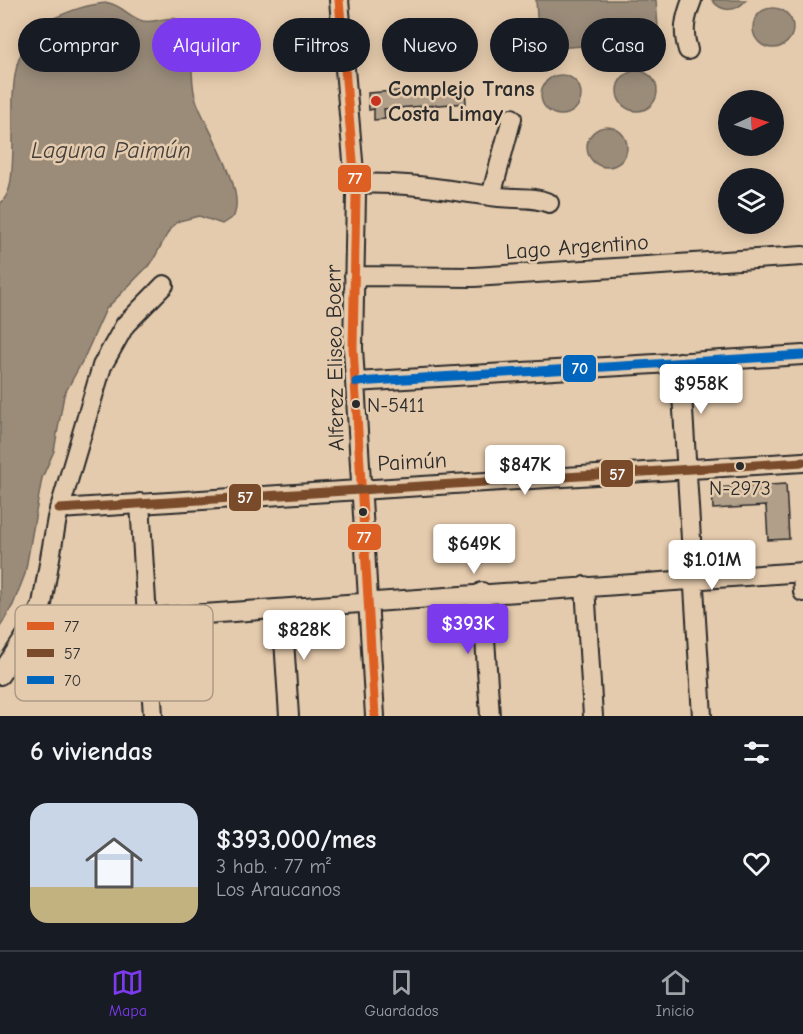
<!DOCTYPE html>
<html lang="es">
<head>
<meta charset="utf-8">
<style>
  body { margin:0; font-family:"Comic Neue",sans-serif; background:#242831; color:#f1f3f6; height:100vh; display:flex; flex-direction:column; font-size:22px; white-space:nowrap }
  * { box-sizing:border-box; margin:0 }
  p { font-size:20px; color:#9ea1a6 }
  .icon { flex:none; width:33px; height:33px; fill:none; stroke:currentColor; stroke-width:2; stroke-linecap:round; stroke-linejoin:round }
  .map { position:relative; height:716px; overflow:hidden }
  .sheet { display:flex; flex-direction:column; background:#171b24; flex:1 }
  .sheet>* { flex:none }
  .hud { position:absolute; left:18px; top:18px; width:768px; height:54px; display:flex; gap:12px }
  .needle { width:39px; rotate:86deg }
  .tools { position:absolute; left:718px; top:90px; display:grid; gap:12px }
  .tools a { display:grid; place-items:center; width:66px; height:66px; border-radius:50%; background:#171b24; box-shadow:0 3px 15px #0003; font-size:30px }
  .price { position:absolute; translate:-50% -51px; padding:0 14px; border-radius:6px; background:#fff; color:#222; font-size:20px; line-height:39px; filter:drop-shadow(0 2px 3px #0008) }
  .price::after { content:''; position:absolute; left:50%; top:36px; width:18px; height:14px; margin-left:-9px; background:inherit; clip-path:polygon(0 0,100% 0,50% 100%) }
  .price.on { background:#7c3aed; color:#fff }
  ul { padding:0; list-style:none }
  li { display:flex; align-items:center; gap:18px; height:150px; padding:0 30px }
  li span { display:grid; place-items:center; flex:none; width:168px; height:120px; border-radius:18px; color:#555 }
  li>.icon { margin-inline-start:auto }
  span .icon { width:72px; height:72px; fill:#fffc; stroke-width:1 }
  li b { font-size:26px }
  h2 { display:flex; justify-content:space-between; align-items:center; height:72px; padding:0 30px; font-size:26px }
  .tag { padding:0 21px; border-radius:27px; background:#171b24; box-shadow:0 3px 15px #0003; font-size:21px; line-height:54px }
  .tag.on { background:#7c3aed; color:#fff }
  .tab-bar { display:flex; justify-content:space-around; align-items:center; height:84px; border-top:2px solid #363941; background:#171b24; font-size:16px; color:#9ea1a6 }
  .tab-bar a { display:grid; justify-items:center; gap:3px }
  .tab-bar .on { color:#7c3aed }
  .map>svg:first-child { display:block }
  .water { fill:#9b8c7a; stroke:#6e655a; stroke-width:1.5 }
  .building { fill:#b19f89; stroke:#2b2b2b; stroke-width:1.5 }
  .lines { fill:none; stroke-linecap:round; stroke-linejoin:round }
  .minor-casing { stroke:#2b2b2b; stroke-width:22 }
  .minor { stroke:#e5cbad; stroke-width:18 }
  .bus-1-casing { stroke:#e5cbad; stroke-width:14 }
  .bus-2-casing { stroke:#e5cbad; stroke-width:14 }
  .bus-3-casing { stroke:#e5cbad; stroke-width:14 }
  .bus-1 { stroke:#de5f23; stroke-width:9 }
  .bus-2 { stroke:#7a4b2a; stroke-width:9 }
  .bus-3 { stroke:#0065bd; stroke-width:9 }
  .poi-dot { fill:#c8321e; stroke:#e5cbad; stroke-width:2 }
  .bus-dot { fill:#2b2b2b; stroke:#e5cbad; stroke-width:2 }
  .labels { text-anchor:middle; stroke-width:5; stroke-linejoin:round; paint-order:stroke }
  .bus-label { font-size:20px; fill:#2b2b2b; stroke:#e5cbad; text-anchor:start }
  .poi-label { font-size:22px; font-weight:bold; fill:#2b2b2b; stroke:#e5cbad; text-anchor:start }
  .street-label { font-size:22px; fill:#2b2b2b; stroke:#e5cbad }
  .water-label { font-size:24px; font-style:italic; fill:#413e3b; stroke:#e5cbad }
  .key { fill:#e5cbad; stroke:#ad9b86; stroke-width:1.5 }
  .key-label { font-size:16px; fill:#2b2b2b }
  .line-badge { stroke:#e5cbad; stroke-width:2 }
  .badge-label { font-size:16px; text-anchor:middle; font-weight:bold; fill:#fff }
</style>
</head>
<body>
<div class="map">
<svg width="803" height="716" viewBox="0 0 803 716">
  <rect width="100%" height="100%" fill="#e5cbad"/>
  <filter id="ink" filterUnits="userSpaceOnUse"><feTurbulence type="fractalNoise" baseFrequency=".0167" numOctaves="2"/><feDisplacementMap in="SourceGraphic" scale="12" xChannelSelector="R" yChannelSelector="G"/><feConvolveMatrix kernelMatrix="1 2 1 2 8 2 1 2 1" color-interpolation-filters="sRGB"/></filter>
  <g filter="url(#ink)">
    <!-- water -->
    <path class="water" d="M 536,0 L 656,0 L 659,41 L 539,49 Z
      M 712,0 L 746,0 C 736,12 722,13 712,0 Z
      M 109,3 C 123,6 130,18 143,21 C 159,24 170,12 185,23 C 196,40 188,77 196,100 C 206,129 246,187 234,216 L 222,224 L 199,216 L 179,221 L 170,229 L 152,262 L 106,309 L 84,358 L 64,395 L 54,451 L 42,478 L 25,574 L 13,605 L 0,627 L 0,204 C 10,194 11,183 12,170 C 17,108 0,56 47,21 C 68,12 85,4 109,3 Z
      M753 28a20 20 0 1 1 40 0a20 20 0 1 1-40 0Z
      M617 91a20 20 0 1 1 40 0a20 20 0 1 1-40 0Z
      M541 95a20 20 0 1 1 40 0a20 20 0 1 1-40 0Z
      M587 147a20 20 0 1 1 40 0a20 20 0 1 1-40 0Z"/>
    <!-- building -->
    <path class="building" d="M 465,86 L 466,103 L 384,109 L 385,119 L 374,120 L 374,109 L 369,110 L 368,93 Z
      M 786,484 L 789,539 L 768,540 L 766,506 L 713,509 L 712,488 Z"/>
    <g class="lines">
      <!-- minor casing -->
      <g class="minor-casing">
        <path id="minor" d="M 339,0 L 356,195 L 353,348 L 375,716
          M 688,50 C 682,31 685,18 692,0
          M 355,184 C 404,181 451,191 499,197 C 517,199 532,196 549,203
          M 491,196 L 512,118
          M 354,276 L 474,277 L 803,256
          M 680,362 L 702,716
          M 356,382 L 803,355
          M 140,503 L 153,716
          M 59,509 L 803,462
          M 802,572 L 803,592
          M 585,586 L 593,716
          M 482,592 L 490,716
          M 282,609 L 289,716
          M 147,618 L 803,572
          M 0,675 L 31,628 L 42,604 L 57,518 L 102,366 L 125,325 L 164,285"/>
      </g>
      <!-- minor -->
      <use href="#minor" class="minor"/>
      <!-- bus-1 casing -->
      <g class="bus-1-casing">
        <path id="bus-1" d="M 339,0 L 356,195 L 353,348 L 375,716"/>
      </g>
      <!-- bus-2 casing -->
      <g class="bus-2-casing">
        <path id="bus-2" d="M 59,509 L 803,462"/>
      </g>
      <!-- bus-3 casing -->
      <g class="bus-3-casing">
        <path id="bus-3" d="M 356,382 L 803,355"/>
      </g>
      <!-- bus-1 -->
      <use href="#bus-1" class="bus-1"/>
      <!-- bus-2 -->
      <use href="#bus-2" class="bus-2"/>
      <!-- bus-3 -->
      <use href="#bus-3" class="bus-3"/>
    </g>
  </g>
  <!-- markers -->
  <circle class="poi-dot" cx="376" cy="101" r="6"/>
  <g class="bus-dot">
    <circle cx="356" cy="404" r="5"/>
    <circle cx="740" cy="466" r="5"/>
    <circle cx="363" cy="512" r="5"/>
  </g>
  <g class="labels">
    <!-- bus labels -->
    <g class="bus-label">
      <text x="367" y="412">N-5411</text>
      <text x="740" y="495" text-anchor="middle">N-2973</text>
    </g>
    <!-- poi labels -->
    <g class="poi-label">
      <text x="388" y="96">Complejo Trans<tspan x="388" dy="25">Costa Limay</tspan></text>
    </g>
    <!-- street labels -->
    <g class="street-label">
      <text transform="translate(577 246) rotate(-4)" y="8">Lago Argentino</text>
      <text transform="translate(334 358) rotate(-91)" y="8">Alferez Eliseo Boerr</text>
      <text transform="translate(412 461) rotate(-3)" y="8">Paimún</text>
    </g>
    <!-- water labels -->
    <g class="water-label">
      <text x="111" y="158">Laguna Paimún</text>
    </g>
  </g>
  <!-- legend -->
  <rect x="15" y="605" width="198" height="96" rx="9" class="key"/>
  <rect x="27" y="622" width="27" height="8" fill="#de5f23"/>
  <rect x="27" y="649" width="27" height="8" fill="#7a4b2a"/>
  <rect x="27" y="676" width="27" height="8" fill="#0065bd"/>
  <g class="key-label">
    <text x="64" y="632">77</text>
    <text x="64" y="659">57</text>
    <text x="64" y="686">70</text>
  </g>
  <g class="line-badge">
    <rect x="337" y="164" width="35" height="29" rx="6" fill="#de5f23"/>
    <rect x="562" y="354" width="35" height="29" rx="6" fill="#0065bd"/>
    <rect x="600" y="459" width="34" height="29" rx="6" fill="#7a4b2a"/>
    <rect x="228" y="483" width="34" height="29" rx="6" fill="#7a4b2a"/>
    <rect x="347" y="523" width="35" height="28" rx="6" fill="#de5f23"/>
  </g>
  <g class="badge-label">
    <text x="355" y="184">77</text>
    <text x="580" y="374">70</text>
    <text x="617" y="480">57</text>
    <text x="245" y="503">57</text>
    <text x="364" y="543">77</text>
  </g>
</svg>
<div class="tools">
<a><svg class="needle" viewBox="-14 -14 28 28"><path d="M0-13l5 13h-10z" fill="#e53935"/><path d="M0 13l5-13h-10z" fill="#9ea1a6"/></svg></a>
<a><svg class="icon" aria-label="layers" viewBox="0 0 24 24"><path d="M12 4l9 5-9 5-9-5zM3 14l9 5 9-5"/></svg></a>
</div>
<b class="price" style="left:701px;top:415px">$958K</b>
<b class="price" style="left:525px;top:496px">$847K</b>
<b class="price" style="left:474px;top:575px">$649K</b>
<b class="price" style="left:712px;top:591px">$1.01M</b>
<b class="price on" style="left:468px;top:655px">$393K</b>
<b class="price" style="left:304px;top:661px">$828K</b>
<div class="hud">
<a class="tag">Comprar</a>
<a class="tag on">Alquilar</a>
<a class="tag">Filtros</a>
<a class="tag">Nuevo</a>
<a class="tag">Piso</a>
<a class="tag">Casa</a>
</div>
</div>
<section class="sheet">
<h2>6 viviendas<svg class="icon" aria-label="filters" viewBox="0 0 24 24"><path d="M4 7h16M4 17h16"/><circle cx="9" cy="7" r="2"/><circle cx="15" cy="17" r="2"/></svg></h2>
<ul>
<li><span style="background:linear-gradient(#c9d6e8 70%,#c2b280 0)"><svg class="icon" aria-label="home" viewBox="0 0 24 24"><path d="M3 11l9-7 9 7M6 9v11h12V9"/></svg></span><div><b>$393,000/mes</b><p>3 hab. · 77 m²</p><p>Los Araucanos</p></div><svg class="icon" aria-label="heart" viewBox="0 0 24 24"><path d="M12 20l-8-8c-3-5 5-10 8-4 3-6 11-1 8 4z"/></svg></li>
</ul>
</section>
<nav class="tab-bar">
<a class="on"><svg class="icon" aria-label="map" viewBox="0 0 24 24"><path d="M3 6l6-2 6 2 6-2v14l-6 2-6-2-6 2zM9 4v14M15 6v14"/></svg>Mapa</a>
<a><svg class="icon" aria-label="saved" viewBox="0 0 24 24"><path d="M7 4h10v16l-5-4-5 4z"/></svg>Guardados</a>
<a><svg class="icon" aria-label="home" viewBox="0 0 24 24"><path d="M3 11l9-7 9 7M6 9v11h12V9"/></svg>Inicio</a>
</nav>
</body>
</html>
